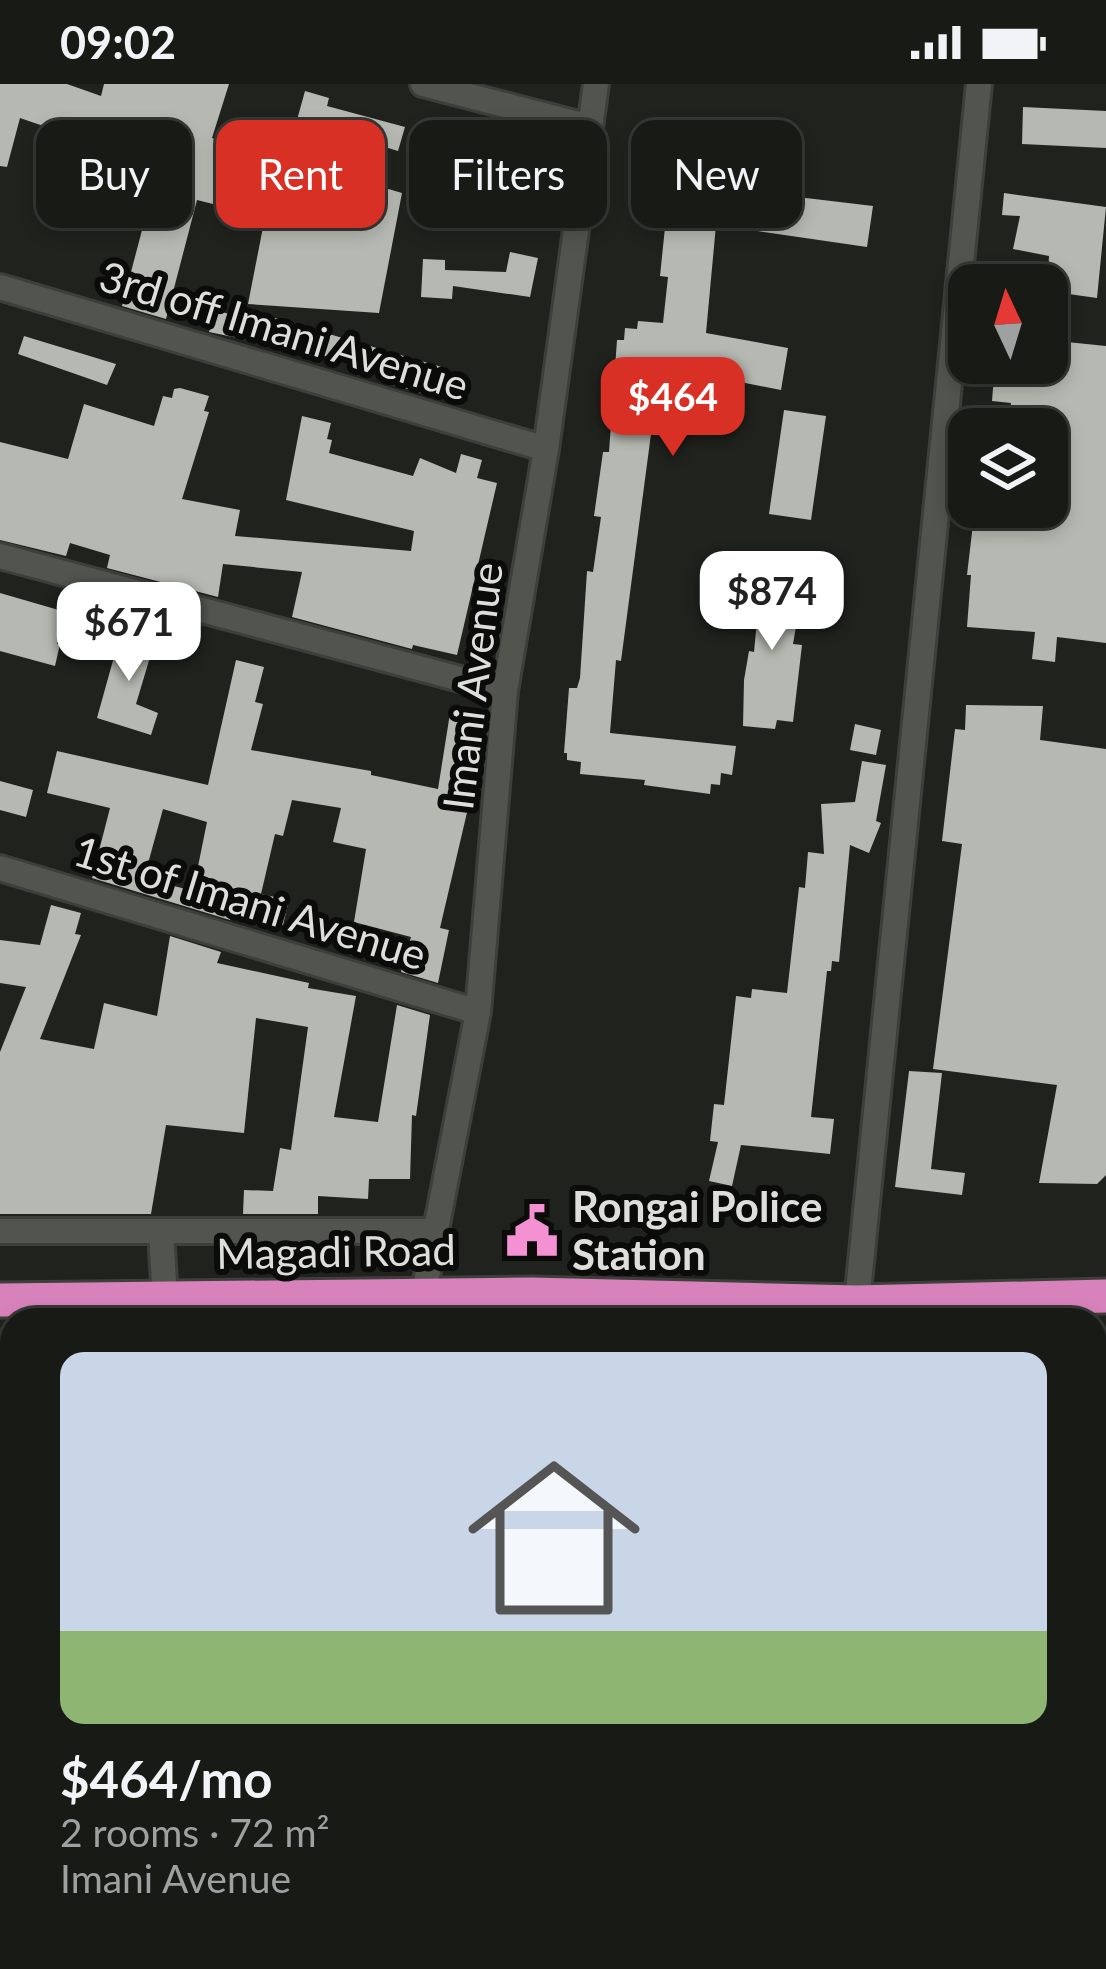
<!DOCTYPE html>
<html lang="en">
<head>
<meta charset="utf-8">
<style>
  body { margin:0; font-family:Lato,sans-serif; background:#252723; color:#f1f3f6; height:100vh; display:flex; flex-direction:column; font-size:45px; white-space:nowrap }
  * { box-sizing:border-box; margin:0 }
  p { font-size:39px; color:#9fa1a1 }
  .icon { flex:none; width:66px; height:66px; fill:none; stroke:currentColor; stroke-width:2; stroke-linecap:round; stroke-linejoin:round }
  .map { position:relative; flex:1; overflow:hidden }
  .side { position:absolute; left:0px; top:1224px; width:1107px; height:663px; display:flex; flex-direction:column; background:#181a16; border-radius:36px 36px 0 0; box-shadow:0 6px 18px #0003,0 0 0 3px #363835 }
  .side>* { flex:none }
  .top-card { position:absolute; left:36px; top:36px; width:1035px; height:108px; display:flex; gap:24px }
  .needle { width:78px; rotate:356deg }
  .buttons { position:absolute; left:948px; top:180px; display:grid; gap:24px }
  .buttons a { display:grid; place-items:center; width:120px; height:120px; border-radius:24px; background:#181a16; box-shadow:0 6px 18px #0003,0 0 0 3px #363835; font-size:60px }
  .price { position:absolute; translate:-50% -102px; padding:0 27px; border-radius:24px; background:#fff; color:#222; font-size:39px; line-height:78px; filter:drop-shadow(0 3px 6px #0008) }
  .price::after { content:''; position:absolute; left:50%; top:72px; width:36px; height:27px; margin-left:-18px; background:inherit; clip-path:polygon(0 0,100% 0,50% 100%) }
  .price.active { background:#d93025; color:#fff }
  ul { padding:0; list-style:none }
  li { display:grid; align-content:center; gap:24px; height:636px; padding:0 60px }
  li+li { border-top:3px solid #363835 }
  li span { display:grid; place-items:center; height:372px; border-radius:24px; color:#555 }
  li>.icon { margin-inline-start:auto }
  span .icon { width:216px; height:216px; fill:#fffc; stroke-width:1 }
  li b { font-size:51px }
  .pill { padding:0 42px; border-radius:24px; background:#181a16; box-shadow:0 6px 18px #0003,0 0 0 3px #363835; font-size:42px; line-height:108px }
  .pill.active { background:#d93025; color:#fff }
  .status { display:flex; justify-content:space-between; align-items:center; height:84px; padding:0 60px; background:#181a16; direction:ltr }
  .status svg { height:33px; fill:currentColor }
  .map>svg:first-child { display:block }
  .building { fill:#b6b9b1; fill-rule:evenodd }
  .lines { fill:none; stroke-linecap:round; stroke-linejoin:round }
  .minor-casing { stroke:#3d3f3a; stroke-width:30 }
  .trunk-casing { stroke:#3d3f3a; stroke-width:39 }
  .minor { stroke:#52554e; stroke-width:24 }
  .trunk { stroke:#d882bb; stroke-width:33 }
  .labels { text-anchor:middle; stroke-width:12; stroke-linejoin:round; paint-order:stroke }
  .street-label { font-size:42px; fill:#dedfdb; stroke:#0b0b09 }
  .poi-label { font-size:42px; font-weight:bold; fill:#dedfdb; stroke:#0b0b09; text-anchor:start }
</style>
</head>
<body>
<div class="status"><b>09:02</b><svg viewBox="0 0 49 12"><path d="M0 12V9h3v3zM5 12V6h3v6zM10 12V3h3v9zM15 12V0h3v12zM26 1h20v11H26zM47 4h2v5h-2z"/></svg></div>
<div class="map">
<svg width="1106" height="1885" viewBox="0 0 1106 1885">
  <rect width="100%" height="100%" fill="#20221d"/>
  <!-- building -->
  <path class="building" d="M 0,0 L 67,0 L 101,12 L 104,0 L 229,0 L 212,54 L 277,74 L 269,106 L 359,128 L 368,99 L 402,109 L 379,229 L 248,220 L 265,133 L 197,116 L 166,235 L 122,222 L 155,97 L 143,93 L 145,88 L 103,74 L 104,70 L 88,65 L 90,58 L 20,34 L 7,83 L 0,82 Z
    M 305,7 L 329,14 L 327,22 L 405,43 L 398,67 L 297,36 Z
    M 1023,23 L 1106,27 L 1106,64 L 1022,60 Z
    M 521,60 L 551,66 L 534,143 L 504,137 Z
    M 680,99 L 873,122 L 867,163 L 716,141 L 706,249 L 788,264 L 781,306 L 660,282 L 621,577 L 616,576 L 610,649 L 736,662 L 732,691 L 721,689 L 720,701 L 711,700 L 710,710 L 644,701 L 645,696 L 580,690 L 581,678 L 567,676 L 567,669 L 564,669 L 569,604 L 577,604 L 580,594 L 587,487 L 593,488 L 601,433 L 594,432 L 603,368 L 609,368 L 617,256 L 624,256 L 625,244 L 637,245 L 638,237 L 663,239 L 668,193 L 660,192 L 667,124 L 678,125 Z
    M 1004,109 L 1106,123 L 1097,214 L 1047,207 L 1049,172 L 1013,165 L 1020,132 L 1002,131 Z
    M 510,168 L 538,174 L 530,213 L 453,202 L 452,215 L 421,213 L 423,175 L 445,176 L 445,186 L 506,188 Z
    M 216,226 L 245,235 L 247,226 L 445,284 L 436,313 L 379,297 L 383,284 L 209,248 Z
    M 24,252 L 116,280 L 107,301 L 18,270 Z
    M 1047,256 L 1106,262 L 1106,559 L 1057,553 L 1055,578 L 1032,575 L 1035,548 L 967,543 L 971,491 L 967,491 L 975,423 L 1047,423 L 1047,345 L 1022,345 L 1022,341 L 1008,339 L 1011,319 L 992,317 L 995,279 L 1047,279 Z
    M 180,304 L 209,312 L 204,327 L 209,328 L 182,415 L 240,426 L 235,452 L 411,467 L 414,447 L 286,416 L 302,332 L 331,339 L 327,355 L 332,356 L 329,369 L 413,392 L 420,374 L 456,389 L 461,370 L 482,376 L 477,394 L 497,399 L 457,571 L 413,561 L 412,565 L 292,533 L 302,488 L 223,480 L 218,513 L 107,484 L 110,471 L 70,459 L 66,472 L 0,456 L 0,358 L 68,375 L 84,320 L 154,342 L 163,312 L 172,314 L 174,305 Z
    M 784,326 L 826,332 L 811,436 L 769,430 Z
    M 745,492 L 803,502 L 793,560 L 802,561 L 793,638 L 777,636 L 775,645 L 743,642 L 744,596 L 749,567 L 754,568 L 758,526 L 739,523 Z
    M 0,509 L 69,529 L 57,560 L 60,560 L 55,582 L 0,567 Z
    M 122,544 L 156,553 L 136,620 L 158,629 L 151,651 L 97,634 Z
    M 236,576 L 264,583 L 255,618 L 263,620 L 251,666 L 371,687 L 371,691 L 438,705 L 451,623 L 486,628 L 476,708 L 472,707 L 440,844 L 449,846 L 438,899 L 401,888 L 411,853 L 354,838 L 366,765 L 333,758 L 341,724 L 292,716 L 283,752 L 275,750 L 261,810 L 289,816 L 283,841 L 232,829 L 230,836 L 92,794 L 110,724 L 47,709 L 57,667 L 208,701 ZM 163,725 L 207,738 L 193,807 L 144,794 Z
    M 966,621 L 1043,622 L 1040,656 L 1106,665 L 1106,1091 L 1097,1100 L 1039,1099 L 1057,1001 L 933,985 L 962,760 L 942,757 L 955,645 L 965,646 Z
    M 855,640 L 881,646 L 876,671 L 850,666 Z
    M 862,677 L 886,681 L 876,737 L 881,739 L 869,769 L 850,761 L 839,878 L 832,877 L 831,887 L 827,887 L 811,1033 L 834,1035 L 830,1070 L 741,1061 L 732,1102 L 709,1097 L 718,1058 L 710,1057 L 714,1020 L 724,1021 L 736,912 L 751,914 L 752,905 L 787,909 L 799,803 L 805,804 L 808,768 L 824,770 L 821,720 L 855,718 Z
    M 0,697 L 33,706 L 26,733 L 0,726 Z
    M 51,821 L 81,829 L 75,850 L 81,851 L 40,955 L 94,965 L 104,919 L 157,932 L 170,852 L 221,868 L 217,879 L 309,899 L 308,904 L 356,912 L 334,1033 L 378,1038 L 397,921 L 430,931 L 416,1032 L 412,1031 L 410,1095 L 369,1095 L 368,1115 L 318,1112 L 318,1130 L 243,1130 L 244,1106 L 273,1107 L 280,1064 L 291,1066 L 308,943 L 256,934 L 244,1049 L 166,1041 L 151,1130 L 0,1130 L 0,968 L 26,903 L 0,899 L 0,856 L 40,861 Z
    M 909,987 L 942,989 L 931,1085 L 965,1089 L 962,1111 L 895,1103 Z"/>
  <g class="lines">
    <!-- minor casing -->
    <g class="minor-casing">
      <path id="minor" d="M 423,0 L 590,43
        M 0,203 L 546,365
        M 0,472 L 505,607
        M 0,784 L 478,928
        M 0,1147 L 435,1147
        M 161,1147 L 165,1216
        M 532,1210 L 537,1236
        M 423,1213 L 478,928 L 505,607 L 546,365 L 596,0
        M 857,1218 L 979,0
        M 321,1875 L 322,1885
        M 669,1875 L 671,1885
        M 1090,1875 L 1092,1885"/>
    </g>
    <!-- trunk casing -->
    <g class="trunk-casing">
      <path id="trunk" d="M 0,1216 L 532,1210 L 857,1218 L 1106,1212"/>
    </g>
    <!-- minor -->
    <use href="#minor" class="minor"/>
    <!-- trunk -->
    <use href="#trunk" class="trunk"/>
  </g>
  <!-- icons -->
  <defs>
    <g id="civic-bare" transform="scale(4.14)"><path d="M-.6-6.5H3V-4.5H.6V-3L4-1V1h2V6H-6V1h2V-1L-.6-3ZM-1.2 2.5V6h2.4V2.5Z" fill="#f491d3" stroke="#0b0b09" stroke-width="2.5" paint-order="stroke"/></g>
  </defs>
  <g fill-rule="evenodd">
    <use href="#civic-bare" x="532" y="1147"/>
  </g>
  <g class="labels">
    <!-- street labels -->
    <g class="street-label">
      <text transform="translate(284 247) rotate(17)" y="15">3rd off Imani Avenue</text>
      <text transform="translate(473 602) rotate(-83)" y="15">Imani Avenue</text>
      <text transform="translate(250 819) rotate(17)" y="15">1st of Imani Avenue</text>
      <text transform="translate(336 1168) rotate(-1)" y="15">Magadi Road</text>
    </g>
    <!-- poi labels -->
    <g class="poi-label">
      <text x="572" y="1138">Rongai Police<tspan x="572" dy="48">Station</tspan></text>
    </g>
  </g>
</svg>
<div class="buttons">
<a><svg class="needle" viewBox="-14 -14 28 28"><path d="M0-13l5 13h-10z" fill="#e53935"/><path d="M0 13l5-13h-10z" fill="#9fa1a1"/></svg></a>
<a><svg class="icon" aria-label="layers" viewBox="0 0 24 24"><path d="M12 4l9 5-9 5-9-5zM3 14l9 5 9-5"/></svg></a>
</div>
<b class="price active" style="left:673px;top:375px">$464</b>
<b class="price" style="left:772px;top:569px">$874</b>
<b class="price" style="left:129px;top:600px">$671</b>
<div class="top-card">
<a class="pill">Buy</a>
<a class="pill active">Rent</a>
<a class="pill">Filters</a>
<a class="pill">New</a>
</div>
<section class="side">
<ul>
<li><span style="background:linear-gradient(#c9d6e8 75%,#8fb573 0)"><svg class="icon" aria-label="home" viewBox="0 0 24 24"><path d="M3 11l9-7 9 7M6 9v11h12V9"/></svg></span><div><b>$464/mo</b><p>2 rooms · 72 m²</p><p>Imani Avenue</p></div></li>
</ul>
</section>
</div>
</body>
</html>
